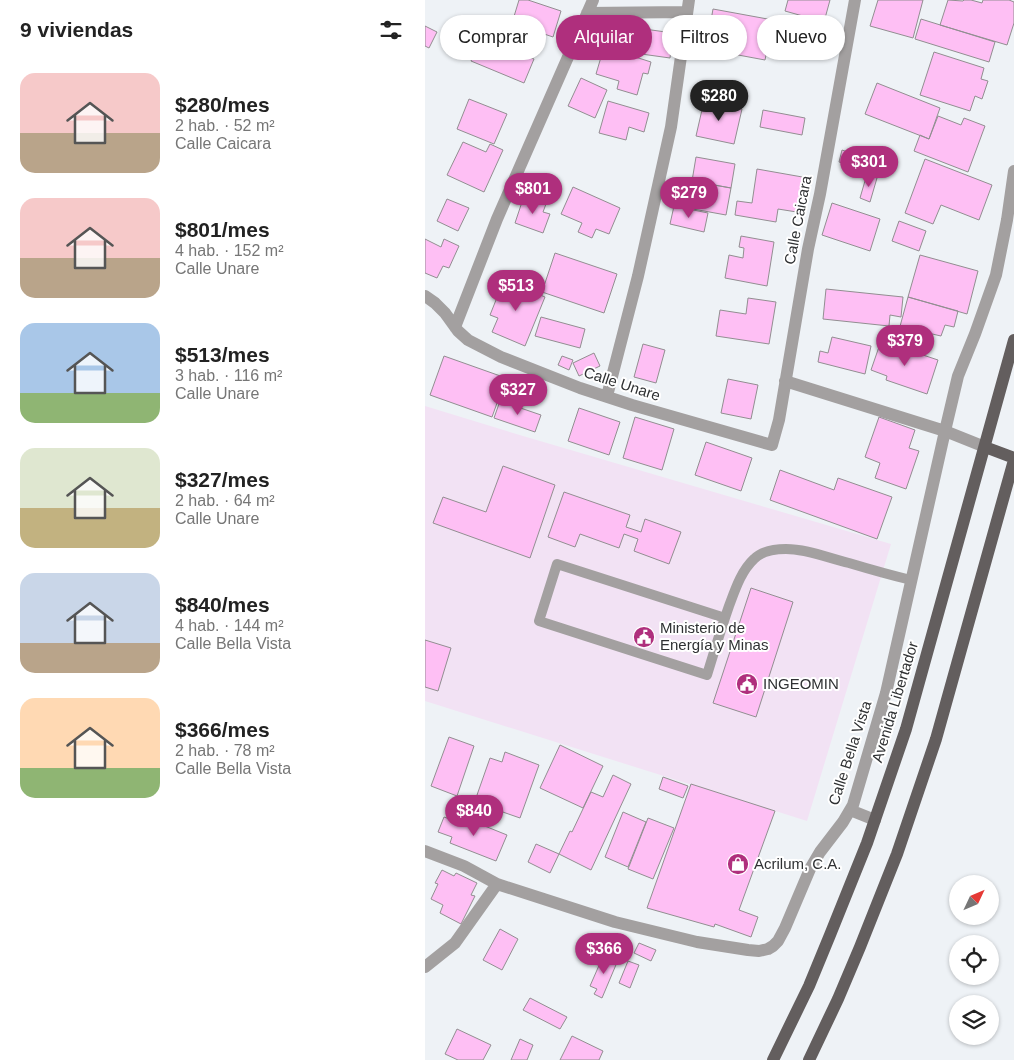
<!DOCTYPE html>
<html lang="es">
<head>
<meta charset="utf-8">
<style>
  body { margin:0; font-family:Arial,sans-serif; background:#f6f6f6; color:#222; height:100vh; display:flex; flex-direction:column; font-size:19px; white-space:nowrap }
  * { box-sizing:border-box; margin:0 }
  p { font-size:16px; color:#767676 }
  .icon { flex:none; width:28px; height:28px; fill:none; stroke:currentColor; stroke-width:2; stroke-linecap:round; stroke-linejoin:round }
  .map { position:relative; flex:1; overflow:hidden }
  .side { display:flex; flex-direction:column; background:#fff; width:425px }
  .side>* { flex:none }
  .top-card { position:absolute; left:15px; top:15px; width:475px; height:45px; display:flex; gap:10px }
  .needle { width:32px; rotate:46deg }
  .buttons { position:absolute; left:524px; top:875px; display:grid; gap:10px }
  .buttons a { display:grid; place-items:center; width:50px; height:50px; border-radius:50%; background:#fff; box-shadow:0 1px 4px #0004; font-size:25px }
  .price { position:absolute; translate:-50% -42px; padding:0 11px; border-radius:18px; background:#af2f7d; color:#fff; font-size:16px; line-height:32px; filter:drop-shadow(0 1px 2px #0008) }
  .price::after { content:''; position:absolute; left:50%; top:30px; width:15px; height:11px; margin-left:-8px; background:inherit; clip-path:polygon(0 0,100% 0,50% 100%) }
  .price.current { background:#222; color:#fff }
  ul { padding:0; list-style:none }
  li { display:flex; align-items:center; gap:15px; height:125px; padding:0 20px }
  li span { display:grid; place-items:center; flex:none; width:140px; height:100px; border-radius:15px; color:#555 }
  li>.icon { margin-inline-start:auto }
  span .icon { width:60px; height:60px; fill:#fffc; stroke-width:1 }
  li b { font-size:21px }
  h2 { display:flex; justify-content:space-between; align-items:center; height:60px; padding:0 20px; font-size:21px }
  .chip { padding:0 18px; border-radius:22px; background:#fff; box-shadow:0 1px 4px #0004; font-size:18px; line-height:45px }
  .chip.current { background:#af2f7d; color:#fff }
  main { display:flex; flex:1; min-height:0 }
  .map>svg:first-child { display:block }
  .commercial { fill:#f2e2f4 }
  .building { fill:#febff4; stroke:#928e91 }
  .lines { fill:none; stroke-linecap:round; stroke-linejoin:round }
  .lane { stroke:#a3a0a0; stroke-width:10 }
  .street { stroke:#a3a0a0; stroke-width:12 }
  .primary { stroke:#635e5e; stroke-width:12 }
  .labels { text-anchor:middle; stroke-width:4; stroke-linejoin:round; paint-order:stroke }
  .street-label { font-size:15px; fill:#2f3133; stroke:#fff }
  .poi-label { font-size:15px; fill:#2f3133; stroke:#fff; text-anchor:start }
</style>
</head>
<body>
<main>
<section class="side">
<h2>9 viviendas<svg class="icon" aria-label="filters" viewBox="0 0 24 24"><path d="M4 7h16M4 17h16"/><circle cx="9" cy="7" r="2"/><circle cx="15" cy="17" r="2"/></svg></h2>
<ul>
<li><span style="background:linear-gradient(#f6c9c9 60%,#b9a48a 0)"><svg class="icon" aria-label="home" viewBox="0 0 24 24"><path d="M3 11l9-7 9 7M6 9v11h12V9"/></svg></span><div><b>$280/mes</b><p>2 hab. · 52 m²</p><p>Calle Caicara</p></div></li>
<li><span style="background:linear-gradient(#f6c9c9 60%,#b9a48a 0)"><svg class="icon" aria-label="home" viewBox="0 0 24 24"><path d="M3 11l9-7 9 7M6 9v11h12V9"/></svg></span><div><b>$801/mes</b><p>4 hab. · 152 m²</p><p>Calle Unare</p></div></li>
<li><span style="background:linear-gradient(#a9c7e8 70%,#8fb573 0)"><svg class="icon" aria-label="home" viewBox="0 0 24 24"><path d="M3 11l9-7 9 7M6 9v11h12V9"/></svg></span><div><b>$513/mes</b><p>3 hab. · 116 m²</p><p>Calle Unare</p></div></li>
<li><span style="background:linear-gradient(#dfe7d0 60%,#c2b280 0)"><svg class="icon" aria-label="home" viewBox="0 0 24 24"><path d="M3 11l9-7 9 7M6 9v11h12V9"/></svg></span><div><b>$327/mes</b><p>2 hab. · 64 m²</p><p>Calle Unare</p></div></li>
<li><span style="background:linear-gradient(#c9d6e8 70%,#b9a48a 0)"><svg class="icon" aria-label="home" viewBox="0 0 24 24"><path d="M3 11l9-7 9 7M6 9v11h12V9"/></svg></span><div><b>$840/mes</b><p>4 hab. · 144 m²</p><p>Calle Bella Vista</p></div></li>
<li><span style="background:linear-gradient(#ffd9b3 70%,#8fb573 0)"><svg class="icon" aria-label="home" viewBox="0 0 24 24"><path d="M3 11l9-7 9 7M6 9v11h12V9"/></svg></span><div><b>$366/mes</b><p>2 hab. · 78 m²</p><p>Calle Bella Vista</p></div></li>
</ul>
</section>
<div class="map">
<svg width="589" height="1060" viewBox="0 0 589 1060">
  <rect width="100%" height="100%" fill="#eef2f6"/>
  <!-- commercial -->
  <path class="commercial" d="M 0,406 L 98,436 L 466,544 L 382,821 L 0,701 Z"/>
  <!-- building -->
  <path class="building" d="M 94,0 L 103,0 L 136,11 L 128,37 L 87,23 Z
    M 363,0 L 405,0 L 399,22 L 360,11 Z
    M 453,0 L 498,0 L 488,38 L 445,26 Z
    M 523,0 L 538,1 L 539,0 L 546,0 L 557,3 L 558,0 L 584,0 L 589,2 L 589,23 L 582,45 L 515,25 Z
    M 288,9 L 348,20 L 340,60 L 281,49 Z
    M 361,19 L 402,33 L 394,57 L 353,42 Z
    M 496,19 L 570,42 L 564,62 L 490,39 Z
    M 0,26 L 12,32 L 4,48 L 0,46 Z
    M 205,27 L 248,33 L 245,58 L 202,52 Z
    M 56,37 L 109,59 L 99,83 L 46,61 Z
    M 179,47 L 226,62 L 223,74 L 218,73 L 212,95 L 192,89 L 194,81 L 171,74 Z
    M 509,52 L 559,68 L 556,79 L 563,81 L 557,99 L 550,96 L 545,111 L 495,95 Z
    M 156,78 L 182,90 L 170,118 L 143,106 Z
    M 452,83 L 515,108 L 504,139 L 440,114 Z
    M 44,99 L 82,114 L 69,144 L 32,129 Z
    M 183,101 L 224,113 L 219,132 L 204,127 L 201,140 L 174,133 Z
    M 279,101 L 317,109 L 309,144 L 271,136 Z
    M 338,110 L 380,118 L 377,135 L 335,127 Z
    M 513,116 L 536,125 L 539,118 L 560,126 L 543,172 L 489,151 L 495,135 L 504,139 Z
    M 38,142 L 61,152 L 65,144 L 78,150 L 59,192 L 22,175 Z
    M 417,150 L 428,154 L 425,165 L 414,162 Z
    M 271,157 L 310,164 L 306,188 L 267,181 Z
    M 500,159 L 567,185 L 554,220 L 516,205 L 508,224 L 480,213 Z
    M 332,169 L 383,178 L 378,213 L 353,209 L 351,222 L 310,215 L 312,201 L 327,203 Z
    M 442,174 L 452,178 L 445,202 L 435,198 Z
    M 267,181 L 306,188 L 301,215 L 268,209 L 271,194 L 265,193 Z
    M 148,187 L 195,208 L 184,234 L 171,229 L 167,238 L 153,232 L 157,223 L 136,214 Z
    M 99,196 L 121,204 L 118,212 L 125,214 L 118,233 L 90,223 Z
    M 22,199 L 44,208 L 33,231 L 12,221 Z
    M 407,203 L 455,219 L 445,251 L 397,235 Z
    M 249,206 L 283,213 L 279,232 L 245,224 Z
    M 474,221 L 501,231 L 494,251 L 467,241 Z
    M 316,236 L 349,242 L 342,286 L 300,278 L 304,255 L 318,258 L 319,248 L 314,247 Z
    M 0,239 L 16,247 L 19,239 L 34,246 L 24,268 L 18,266 L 12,278 L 0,273 Z
    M 130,253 L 192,274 L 179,313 L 117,292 Z
    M 495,255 L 553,271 L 542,314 L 483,297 Z
    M 79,280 L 120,297 L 100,346 L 67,332 L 73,318 L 65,315 Z
    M 401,289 L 478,297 L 476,317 L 465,315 L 464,326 L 398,319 Z
    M 483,297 L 533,311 L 529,327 L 520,325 L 516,336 L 503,333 L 502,338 L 474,330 Z
    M 323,298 L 351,302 L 344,344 L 291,336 L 295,310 L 321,314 Z
    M 116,317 L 160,329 L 155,348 L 110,336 Z
    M 407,337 L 446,346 L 440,374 L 393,362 L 395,351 L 403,353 Z
    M 456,341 L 513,360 L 502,394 L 461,380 L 462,376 L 446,370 Z
    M 218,344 L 240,350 L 231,383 L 209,377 Z
    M 169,353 L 175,366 L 154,376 L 148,363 Z
    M 19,356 L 81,378 L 67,417 L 5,395 Z
    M 137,356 L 148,360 L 144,370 L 133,365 Z
    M 303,379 L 333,385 L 326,419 L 296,413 Z
    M 75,401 L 116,415 L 110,432 L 69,418 Z
    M 154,408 L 195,422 L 184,455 L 143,441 Z
    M 210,417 L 249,429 L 237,470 L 198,458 Z
    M 454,417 L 490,430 L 484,448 L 494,451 L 481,489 L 450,478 L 455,463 L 440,457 Z
    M 281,442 L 327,458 L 316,491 L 270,475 Z
    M 78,466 L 130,485 L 105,558 L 8,523 L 18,497 L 61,512 Z
    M 355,470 L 409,490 L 413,478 L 467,497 L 452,539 L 345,500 Z
    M 139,492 L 205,515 L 201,527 L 216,532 L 220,519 L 256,532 L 244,564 L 209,551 L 213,539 L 199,534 L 194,548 L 155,534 L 150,547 L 123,537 Z
    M 326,588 L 368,602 L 331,717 L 288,703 Z
    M 0,640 L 26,648 L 13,691 L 0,687 Z
    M 24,737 L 49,746 L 32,796 L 6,786 Z
    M 135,745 L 178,766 L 158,808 L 115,788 Z
    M 80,752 L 114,765 L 95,818 L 72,810 L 74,804 L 52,795 L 65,758 L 77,762 Z
    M 188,775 L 206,784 L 166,870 L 134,854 L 145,831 L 147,832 L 166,792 L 178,797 Z
    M 238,777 L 263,786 L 258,798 L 234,789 Z
    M 266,784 L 350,811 L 314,910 L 333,917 L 326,937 L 290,924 L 289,927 L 222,908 Z
    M 198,812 L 221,822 L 203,867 L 180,857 Z
    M 35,816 L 82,835 L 71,861 L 25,843 L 27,837 L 13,832 L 19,817 L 33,822 Z
    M 223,818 L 249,828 L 228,879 L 203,869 Z
    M 111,844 L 134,854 L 125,873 L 103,862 Z
    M 17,870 L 29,876 L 31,873 L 52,883 L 46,895 L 50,896 L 36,924 L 15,913 L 18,905 L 6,899 L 13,884 L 10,883 Z
    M 75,929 L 93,939 L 77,970 L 58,960 Z
    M 214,943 L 231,950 L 226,961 L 209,953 Z
    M 179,954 L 193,960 L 177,998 L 169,994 L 172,989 L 165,986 Z
    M 203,961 L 214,965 L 205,988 L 194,983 Z
    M 105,998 L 142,1017 L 135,1029 L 98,1010 Z
    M 32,1029 L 66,1045 L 58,1060 L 33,1060 L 20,1054 Z
    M 147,1036 L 178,1051 L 174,1060 L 135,1060 Z
    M 95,1039 L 108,1045 L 102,1060 L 86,1060 Z"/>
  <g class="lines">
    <!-- lane -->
    <path class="lane" d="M 300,618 L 132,564 L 114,621 L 282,675 C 289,652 296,629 304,606 C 310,590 316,571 329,559 C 337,551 350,549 361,549 C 382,549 403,558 424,563 C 444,569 465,575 486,580"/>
    <!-- street -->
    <path class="street" d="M 162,13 L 262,12
      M 0,296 L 10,303 L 20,313 L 33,331 L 43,340 L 76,357 L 155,388 L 207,405 L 347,445 L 354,420 L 383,249 L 395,194 L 430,0
      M 30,327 L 72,219 L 168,0
      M 360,381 L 520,431 L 560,447
      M 182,396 L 213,276 L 246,127 L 264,0
      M 425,810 L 450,820
      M 0,851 L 39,866 L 72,884 L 190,922 L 272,942 L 323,950 L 334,951 L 343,949 L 348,946 L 353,941 L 360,928 L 385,869 L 395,852 L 418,822 L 428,805 L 461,693 L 520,431 L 533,376 L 550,334 L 571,275 L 582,220 L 589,171
      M 0,967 L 30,943 L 72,884"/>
    <!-- primary -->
    <path class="primary" d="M 560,447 L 589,458
      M 348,1060 L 384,986 L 405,935 L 442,843 L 481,729 L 589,340
      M 384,1060 L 413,999 L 435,947 L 472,854 L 511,739 L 589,460"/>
  </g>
  <!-- icons -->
  <defs>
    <g id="civic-disc" transform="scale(1.125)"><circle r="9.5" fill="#af2f7d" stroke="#fff"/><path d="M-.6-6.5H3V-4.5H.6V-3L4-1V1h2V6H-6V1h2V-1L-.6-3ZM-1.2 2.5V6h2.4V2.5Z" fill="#fff"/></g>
    <g id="shop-disc" transform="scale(1.125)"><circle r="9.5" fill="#af2f7d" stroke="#fff"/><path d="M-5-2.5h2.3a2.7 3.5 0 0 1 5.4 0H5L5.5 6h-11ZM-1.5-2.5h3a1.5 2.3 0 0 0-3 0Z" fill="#fff"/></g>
  </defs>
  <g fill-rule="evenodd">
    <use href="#civic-disc" x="219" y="637"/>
    <use href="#civic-disc" x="322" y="684"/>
    <use href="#shop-disc" x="313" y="864"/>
  </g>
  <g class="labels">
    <!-- street labels -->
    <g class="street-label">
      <text transform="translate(373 220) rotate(-79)" y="5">Calle Caicara</text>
      <text transform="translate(197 384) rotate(18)" y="5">Calle Unare</text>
      <text transform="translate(470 702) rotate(-73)" y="5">Avenida Libertador</text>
      <text transform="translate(425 753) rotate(-72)" y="5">Calle Bella Vista</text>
    </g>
    <!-- poi labels -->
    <g class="poi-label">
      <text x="235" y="633">Ministerio de<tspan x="235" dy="17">Energía y Minas</tspan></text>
      <text x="338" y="689">INGEOMIN</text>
      <text x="329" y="869">Acrilum, C.A.</text>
    </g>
  </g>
</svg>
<div class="buttons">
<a><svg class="needle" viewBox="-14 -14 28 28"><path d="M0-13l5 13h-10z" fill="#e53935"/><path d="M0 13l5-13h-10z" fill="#767676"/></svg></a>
<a><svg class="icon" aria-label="locate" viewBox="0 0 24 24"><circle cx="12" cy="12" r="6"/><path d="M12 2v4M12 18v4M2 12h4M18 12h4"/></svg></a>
<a><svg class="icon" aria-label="layers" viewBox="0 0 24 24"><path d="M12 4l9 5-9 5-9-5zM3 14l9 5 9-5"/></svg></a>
</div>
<b class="price current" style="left:294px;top:122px">$280</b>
<b class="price" style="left:444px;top:188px">$301</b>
<b class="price" style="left:108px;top:215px">$801</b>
<b class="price" style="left:264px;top:219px">$279</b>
<b class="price" style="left:91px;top:312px">$513</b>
<b class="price" style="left:480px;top:367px">$379</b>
<b class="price" style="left:93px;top:416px">$327</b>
<b class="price" style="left:49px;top:837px">$840</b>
<b class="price" style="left:179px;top:975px">$366</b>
<div class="top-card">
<a class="chip">Comprar</a>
<a class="chip current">Alquilar</a>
<a class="chip">Filtros</a>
<a class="chip">Nuevo</a>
</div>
</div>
</main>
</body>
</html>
